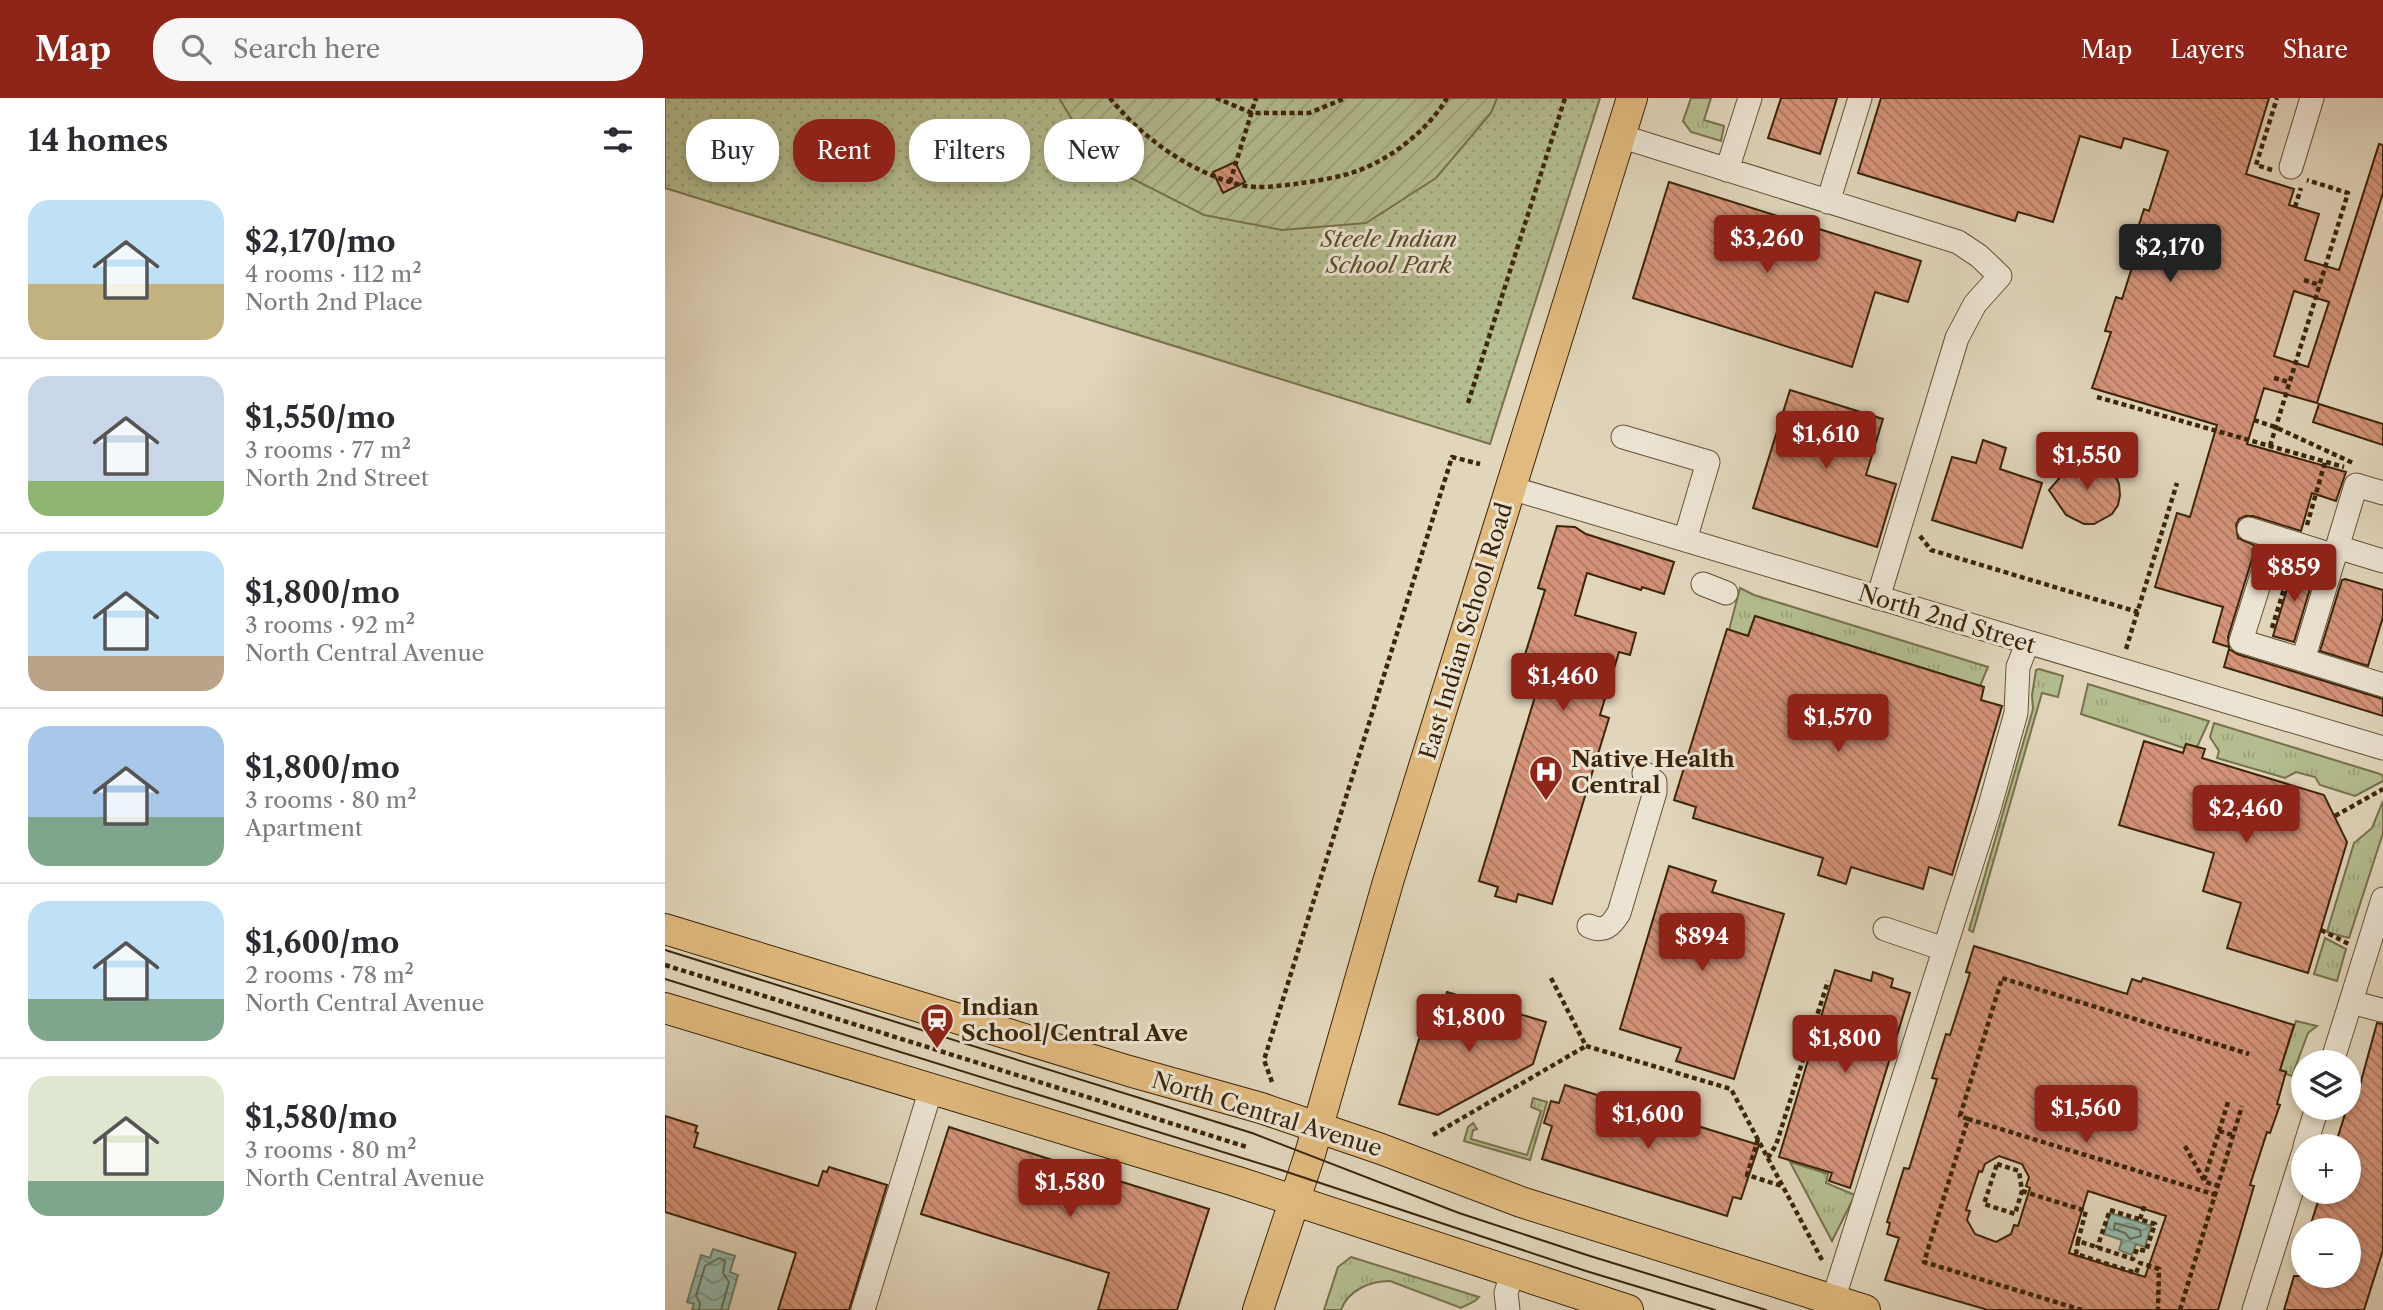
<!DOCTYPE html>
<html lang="en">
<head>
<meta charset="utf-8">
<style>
  body { margin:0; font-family:"Libre Caslon Text",serif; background:#f7f7f7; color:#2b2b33; height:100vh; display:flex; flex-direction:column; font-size:26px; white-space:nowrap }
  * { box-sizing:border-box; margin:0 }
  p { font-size:23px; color:#7c7c81 }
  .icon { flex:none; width:38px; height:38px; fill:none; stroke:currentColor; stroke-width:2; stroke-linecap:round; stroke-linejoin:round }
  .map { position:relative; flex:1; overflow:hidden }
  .details { display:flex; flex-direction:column; background:#fff; width:665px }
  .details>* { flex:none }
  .guide { position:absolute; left:21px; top:21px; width:665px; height:63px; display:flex; gap:14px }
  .controls { position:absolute; left:1626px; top:952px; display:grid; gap:14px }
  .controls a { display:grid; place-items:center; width:70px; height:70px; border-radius:50%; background:#fff; box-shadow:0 4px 10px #0003; font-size:35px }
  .price { position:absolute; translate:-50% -60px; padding:0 16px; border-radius:7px; background:#8f2418; color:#fff; font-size:23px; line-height:46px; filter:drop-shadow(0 2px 4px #0008) }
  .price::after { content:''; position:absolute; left:50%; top:42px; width:21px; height:16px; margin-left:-10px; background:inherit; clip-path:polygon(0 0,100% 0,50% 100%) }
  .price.on { background:#222; color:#fff }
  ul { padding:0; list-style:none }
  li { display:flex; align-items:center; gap:21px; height:175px; padding:0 28px }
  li+li { border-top:2px solid #e1e1e2 }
  li span { display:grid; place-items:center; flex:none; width:196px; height:140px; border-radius:21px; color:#555 }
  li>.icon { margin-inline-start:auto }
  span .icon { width:84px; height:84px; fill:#fffc; stroke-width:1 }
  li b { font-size:30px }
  h2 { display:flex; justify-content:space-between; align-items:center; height:84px; padding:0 28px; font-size:30px }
  .tag { padding:0 24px; border-radius:28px; background:#fff; box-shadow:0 4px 10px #0003; font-size:24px; line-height:63px }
  .tag.on { background:#8f2418; color:#fff }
  header { display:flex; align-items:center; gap:42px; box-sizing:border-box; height:98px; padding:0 35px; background:#8f2418; color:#fff }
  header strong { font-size:33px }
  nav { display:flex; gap:38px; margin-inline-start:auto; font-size:24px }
  .search { width:490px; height:63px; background:#f7f7f7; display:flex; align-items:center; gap:18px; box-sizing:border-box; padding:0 24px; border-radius:28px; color:#7c7c81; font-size:26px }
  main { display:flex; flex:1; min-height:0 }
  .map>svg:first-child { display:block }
  .grass { fill:url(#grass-tufts); stroke:#78714c; stroke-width:2 }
  .park { fill:url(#park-dots); stroke:#78714c; stroke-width:2 }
  .garden { fill:url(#garden-furrows); stroke:#78714c; stroke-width:2 }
  .water { fill:url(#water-waves); stroke:#717e6a; stroke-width:2 }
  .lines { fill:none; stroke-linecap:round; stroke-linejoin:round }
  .shore { stroke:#686f5a; stroke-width:2 }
  .building { fill:url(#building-back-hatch); stroke:#3c2509; stroke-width:2; fill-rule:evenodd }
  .minor-casing { stroke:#655136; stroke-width:25 }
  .major-casing { stroke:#3c2509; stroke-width:32 }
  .path { stroke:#3c2509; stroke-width:4.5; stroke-dasharray:5 3.5; stroke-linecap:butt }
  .minor { stroke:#ece4d3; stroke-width:23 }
  .major { stroke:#e0ba7e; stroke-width:30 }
  .tram { stroke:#3c2509; stroke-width:2 }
  .labels { text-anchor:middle; stroke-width:6; stroke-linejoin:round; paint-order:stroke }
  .park-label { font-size:23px; font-style:italic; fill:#5a4b2a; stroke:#ece4d3 }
  .street-label { font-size:23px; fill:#3c2509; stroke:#ece4d3 }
  .poi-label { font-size:23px; font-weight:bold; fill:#3c2509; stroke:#ece4d3; text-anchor:start }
</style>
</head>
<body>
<header>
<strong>Map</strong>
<div class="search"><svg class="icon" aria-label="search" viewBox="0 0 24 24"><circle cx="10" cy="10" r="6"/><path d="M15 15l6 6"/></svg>Search here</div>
<nav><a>Map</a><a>Layers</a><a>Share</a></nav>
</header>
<main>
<section class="details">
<h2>14 homes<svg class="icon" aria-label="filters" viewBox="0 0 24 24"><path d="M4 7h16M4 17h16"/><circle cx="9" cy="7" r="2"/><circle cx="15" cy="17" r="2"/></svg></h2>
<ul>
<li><span style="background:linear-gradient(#bfe0f5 60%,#c2b280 0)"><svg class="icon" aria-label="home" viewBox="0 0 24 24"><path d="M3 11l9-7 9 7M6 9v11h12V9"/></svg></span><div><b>$2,170/mo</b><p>4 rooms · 112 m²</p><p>North 2nd Place</p></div></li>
<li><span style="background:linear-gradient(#c9d6e8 75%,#8fb573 0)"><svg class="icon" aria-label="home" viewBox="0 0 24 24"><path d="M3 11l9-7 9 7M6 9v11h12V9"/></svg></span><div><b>$1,550/mo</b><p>3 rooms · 77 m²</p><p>North 2nd Street</p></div></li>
<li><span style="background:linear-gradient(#bfe0f5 75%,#b9a48a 0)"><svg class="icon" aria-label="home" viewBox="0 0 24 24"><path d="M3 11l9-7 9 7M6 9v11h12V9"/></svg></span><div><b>$1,800/mo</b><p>3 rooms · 92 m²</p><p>North Central Avenue</p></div></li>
<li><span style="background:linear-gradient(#a9c7e8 65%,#7fa58c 0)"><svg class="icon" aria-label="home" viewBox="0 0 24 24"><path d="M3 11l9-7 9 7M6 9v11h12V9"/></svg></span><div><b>$1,800/mo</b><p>3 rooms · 80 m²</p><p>Apartment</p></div></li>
<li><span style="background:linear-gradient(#bfe0f5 70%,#7fa58c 0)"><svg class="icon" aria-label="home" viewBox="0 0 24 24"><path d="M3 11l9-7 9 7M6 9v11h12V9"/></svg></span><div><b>$1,600/mo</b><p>2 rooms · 78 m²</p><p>North Central Avenue</p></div></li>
<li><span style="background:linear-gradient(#dfe7d0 75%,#7fa58c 0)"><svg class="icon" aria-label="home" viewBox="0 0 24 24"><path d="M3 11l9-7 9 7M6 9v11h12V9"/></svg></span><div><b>$1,580/mo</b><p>3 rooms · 80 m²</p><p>North Central Avenue</p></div></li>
</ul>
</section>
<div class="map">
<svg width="1718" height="1212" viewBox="0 0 1718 1212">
  <defs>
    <pattern id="grass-tufts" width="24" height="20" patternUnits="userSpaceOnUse" patternTransform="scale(1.75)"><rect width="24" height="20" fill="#b4bd8f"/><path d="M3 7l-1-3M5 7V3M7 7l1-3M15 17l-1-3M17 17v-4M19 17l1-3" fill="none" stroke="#9ca27a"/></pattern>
    <pattern id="park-dots" width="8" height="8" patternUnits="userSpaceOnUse" patternTransform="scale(1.75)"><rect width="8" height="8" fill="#b4bd8f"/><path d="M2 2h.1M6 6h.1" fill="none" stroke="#9ca27a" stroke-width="1.8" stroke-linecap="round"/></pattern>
    <pattern id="garden-furrows" width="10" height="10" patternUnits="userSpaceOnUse" patternTransform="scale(1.75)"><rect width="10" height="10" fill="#b4bd8f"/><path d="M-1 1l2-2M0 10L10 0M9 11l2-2" fill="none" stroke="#9ca27a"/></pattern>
    <pattern id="water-waves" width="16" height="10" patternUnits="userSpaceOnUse" patternTransform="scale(1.75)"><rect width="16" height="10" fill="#95b9ab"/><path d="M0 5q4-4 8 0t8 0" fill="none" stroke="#7b9689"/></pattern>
    <pattern id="building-back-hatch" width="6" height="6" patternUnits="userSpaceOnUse" patternTransform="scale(1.75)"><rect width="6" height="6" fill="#d49379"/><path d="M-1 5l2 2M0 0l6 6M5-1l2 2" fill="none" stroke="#ad7861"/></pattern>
  </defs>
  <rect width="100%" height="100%" fill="#e1d5bb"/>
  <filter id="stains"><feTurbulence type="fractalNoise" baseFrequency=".00286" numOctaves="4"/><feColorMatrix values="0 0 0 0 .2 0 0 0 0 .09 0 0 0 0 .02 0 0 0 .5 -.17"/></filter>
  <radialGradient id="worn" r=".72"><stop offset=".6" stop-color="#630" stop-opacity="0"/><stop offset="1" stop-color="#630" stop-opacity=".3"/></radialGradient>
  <!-- grass -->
  <path class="grass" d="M 1026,0 L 1046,0 L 1039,22 L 1059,28 L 1056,43 L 1026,34 L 1018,23 Z
    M 1075,490 L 1089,497 L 1323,569 L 1315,588 L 1090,518 L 1083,538 L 1064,532 Z
    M 1374,571 L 1398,578 L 1393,599 L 1377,595 L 1308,834 L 1304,832 L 1368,611 L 1367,597 L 1371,572 Z
    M 1423,586 L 1544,623 L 1532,649 L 1521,646 L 1519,650 L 1416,616 Z
    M 1549,625 L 1715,676 L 1718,678 L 1718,683 L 1690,698 L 1655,687 L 1650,679 L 1631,674 L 1620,680 L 1552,660 L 1554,653 L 1545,639 Z
    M 1718,703 L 1718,735 L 1684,840 L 1662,834 L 1689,745 L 1707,730 Z
    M 1660,840 L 1681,851 L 1672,883 L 1649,876 Z
    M 1631,923 L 1652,928 L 1643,935 L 1627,978 L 1621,976 L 1621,974 L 1615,972 Z
    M 868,1000 L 882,1004 L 865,1062 L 799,1043 L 803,1029 L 808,1025 L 812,1031 L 808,1032 L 806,1041 L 862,1057 L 876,1013 L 866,1009 Z
    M 1125,1064 L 1163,1076 L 1161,1085 L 1190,1097 L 1167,1143 Z
    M 686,1159 L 814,1199 L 810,1203 L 796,1210 L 725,1183 C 705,1183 683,1192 676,1212 L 659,1212 L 673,1169 Z"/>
  <!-- park -->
  <path class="park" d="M 0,0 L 935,0 L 825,346 L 0,90 Z"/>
  <!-- garden -->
  <path class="garden" d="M 394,0 L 832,0 L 826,15 L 771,80 L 701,125 L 617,132 L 539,117 L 462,78 L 406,20 Z"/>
  <!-- water -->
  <path class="water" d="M 1445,1115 L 1486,1128 L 1480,1149 L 1471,1146 L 1467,1157 L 1454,1152 L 1457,1142 L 1439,1136 Z
    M 48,1151 L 70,1158 L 65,1174 L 73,1177 L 63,1212 L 27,1212 L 29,1206 L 22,1204 L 36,1157 L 45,1160 Z"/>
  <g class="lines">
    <!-- shore -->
    <path class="shore" d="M 1450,1125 L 1475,1132 L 1476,1138 L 1465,1141 L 1460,1135 L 1449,1131 Z
      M 34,1212 L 35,1205 L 31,1198 L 40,1168 L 54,1160 L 60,1163 L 58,1175 L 64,1184 L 56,1212"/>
  </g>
  <!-- building -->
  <path class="building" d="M 1116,0 L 1172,0 L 1155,56 L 1103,40 Z
    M 1216,0 L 1604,0 L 1581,76 L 1629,91 L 1624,107 L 1654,116 L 1640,162 L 1674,172 L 1714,46 L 1718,47 L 1718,95 L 1652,305 L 1599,290 L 1582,346 L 1681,374 L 1671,403 L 1647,395 L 1636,433 L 1588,418 L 1580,418 L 1574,421 L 1571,427 L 1573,440 L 1591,448 L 1563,539 L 1564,549 L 1548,544 L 1558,509 L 1490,489 L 1512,415 L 1525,419 L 1552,327 L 1427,290 L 1446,234 L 1440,233 L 1451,199 L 1457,201 L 1474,147 L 1468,145 L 1479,111 L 1484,113 L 1503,53 L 1459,40 L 1456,50 L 1415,38 L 1388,124 L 1353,114 L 1350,123 L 1193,75 ZM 1629,193 L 1664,204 L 1643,269 L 1609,258 Z
    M 570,64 L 580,84 L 558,95 L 548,74 Z
    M 1004,84 L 1256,163 L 1243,204 L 1210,194 L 1187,269 L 968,200 Z
    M 1125,292 L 1218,321 L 1201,377 L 1231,386 L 1212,449 L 1088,410 Z
    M 1654,306 L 1718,326 L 1718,347 L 1648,324 Z
    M 1318,342 L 1341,350 L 1335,371 L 1377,385 L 1357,450 L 1267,422 L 1287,359 L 1311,365 Z
    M 1423,362 L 1443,369 L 1450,377 L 1454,386 L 1455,397 L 1453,407 L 1447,416 L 1429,426 L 1419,426 L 1401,417 L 1384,392 L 1403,370 L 1412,364 Z
    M 892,428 L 910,429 L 921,436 L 1009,464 L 999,496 L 977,489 L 976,492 L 922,475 L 910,517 L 971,535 L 965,557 L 954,554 L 935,617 L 944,620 L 887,806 L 853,796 L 851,804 L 830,798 L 833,789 L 814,783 L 879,569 L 858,563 L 880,492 L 873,490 Z
    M 1629,468 L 1650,474 L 1629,544 L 1608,538 Z
    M 1680,481 L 1718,492 L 1718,519 L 1703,568 L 1655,553 L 1677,482 Z
    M 1090,518 L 1319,589 L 1316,602 L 1337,608 L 1287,777 L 1264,769 L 1258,791 L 1186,769 L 1181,786 L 1153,777 L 1158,760 L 1028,720 L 1031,709 L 1009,702 L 1062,531 L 1083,538 Z
    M 1564,551 L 1572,556 L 1718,601 L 1718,618 L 1559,569 Z
    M 1479,643 L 1518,655 L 1521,646 L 1540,651 L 1537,660 L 1659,697 L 1682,744 L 1643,875 L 1562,850 L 1576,805 L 1538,793 L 1549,755 L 1454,727 Z
    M 1004,768 L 1051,783 L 1047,794 L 1119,816 L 1069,981 L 1011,963 L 1016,950 L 955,931 Z
    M 1309,848 L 1462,896 L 1467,881 L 1476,884 L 1478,880 L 1629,927 L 1615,972 L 1621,974 L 1612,1006 L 1615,1007 L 1605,1035 L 1602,1034 L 1585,1087 L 1589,1088 L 1553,1212 L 1323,1212 L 1220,1182 L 1234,1140 L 1222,1136 L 1225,1125 L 1222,1124 L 1239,1070 L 1244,1071 L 1272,981 L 1267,980 L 1281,936 L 1285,937 L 1305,875 L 1301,874 ZM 1334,1058 L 1357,1066 L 1364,1079 L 1361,1088 L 1365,1090 L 1353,1128 L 1349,1127 L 1346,1136 L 1331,1144 L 1310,1136 L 1302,1122 L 1305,1113 L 1301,1112 L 1314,1073 L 1317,1074 L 1320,1066 ZM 1423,1093 L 1501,1118 L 1480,1179 L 1404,1155 Z
    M 1170,872 L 1206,883 L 1208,874 L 1228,881 L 1226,889 L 1245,895 L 1185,1090 L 1164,1083 L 1167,1075 L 1114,1059 Z
    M 782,894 L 881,924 L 868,966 L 773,1017 L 734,1006 L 754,941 L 769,934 Z
    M 1712,925 L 1718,926 L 1718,1152 L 1699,1212 L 1619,1212 L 1629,1178 L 1684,1178 L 1684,1132 L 1644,1132 L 1656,1094 L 1684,1094 L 1684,1048 L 1670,1048 L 1686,997 L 1692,998 Z
    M 900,987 L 1094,1047 L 1076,1101 L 1068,1099 L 1062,1118 L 877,1061 L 887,1028 L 879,1025 L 886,1003 L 894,1005 Z
    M 0,1018 L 32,1028 L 30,1034 L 33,1035 L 29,1049 L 153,1088 L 158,1073 L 162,1074 L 164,1069 L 222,1087 L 184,1212 L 113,1212 L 131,1155 L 0,1114 Z
    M 284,1029 L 406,1068 L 401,1082 L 449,1097 L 454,1083 L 544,1111 L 512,1212 L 433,1212 L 444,1175 L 256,1116 Z"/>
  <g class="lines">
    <!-- minor casing -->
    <g class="minor-casing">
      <path id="minor" d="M 955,38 L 1293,144 L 1314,158 L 1335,178 L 1310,206 L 1292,240 L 1213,500
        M 1626,69 L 1647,0
        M 1062,72 L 1085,0
        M 1163,104 L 1195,0
        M 958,339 L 1043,364 L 1020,442
        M 846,390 L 1718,650
        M 1718,395 L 1691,387 L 1638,562 L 1718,587
        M 1584,431 L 1670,458
        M 1609,439 L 1576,543 L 1638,562
        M 1672,449 L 1718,463
        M 1038,486 L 1061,495
        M 924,828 C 939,835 946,828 954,815 L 990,694 L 990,684 L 979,675
        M 1220,831 L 1279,851
        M 1686,904 L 1716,912
        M 1667,964 L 1718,801
        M 1640,1048 L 1652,1010
        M 1168,1202 L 1324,711 L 1351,615 L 1353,569 L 1362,546
        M 198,1212 L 266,991
        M 843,1212 L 841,1195 L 847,1175
        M 1589,1212 L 1638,1056"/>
    </g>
    <!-- major casing -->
    <g class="major-casing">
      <path id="major" d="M 0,831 L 464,973 L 596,1010 L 716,1051 L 856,1104 L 1200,1212
        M 0,910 L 570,1083 L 963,1212
        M 593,1212 L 645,1056 L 723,784 L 967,0"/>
    </g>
    <!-- path -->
    <path class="path" d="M 445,0 C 477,40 526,75 576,87 C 592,91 613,88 630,86 C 650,83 673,80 692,73 C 726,61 764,31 782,0
      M 551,0 L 587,15 L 644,15 L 681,0
      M 1607,72 L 1591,67 L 1612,0
      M 565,84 L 591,0
      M 1630,109 L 1636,90
      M 1639,182 L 1655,187
      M 1609,280 L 1624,284
      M 1432,299 L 1679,369
      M 803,305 L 900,0
      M 1589,322 L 1610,329 L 1688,365
      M 1605,348 L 1683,95 L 1642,82
      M 1642,427 L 1660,364
      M 1255,438 L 1266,452 L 1473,514
      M 1607,530 L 1619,491
      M 1461,551 L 1512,385
      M 1670,718 L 1718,691
      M 1656,832 L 1684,846
      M 0,867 L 582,1049
      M 886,880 L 921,948 L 1066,991 L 1157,1162
      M 607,984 L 599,962 L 787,359 L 815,366
      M 1303,1021 L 1295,1018 L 1337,880 L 1584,956
      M 1554,1033 L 1568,1037
      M 768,1037 L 921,948
      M 1093,1041 L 1082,1077 L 1117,1088
      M 1520,1048 L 1540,1084 L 1554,1088
      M 1103,1060 L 1111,1047 L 1163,883
      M 1332,1066 L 1354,1073 L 1357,1093 L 1350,1116 L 1319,1106 Z
      M 1539,1082 L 1563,1004
      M 1357,1093 L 1421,1113 L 1413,1143 L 1468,1161 L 1472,1151 L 1481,1153 L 1490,1126 L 1445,1112 L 1432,1150
      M 1475,1121 L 1480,1106
      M 1413,1143 L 1411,1156 L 1471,1175 L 1475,1165 L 1494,1171 L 1493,1212
      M 1417,1212 L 1259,1164 L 1303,1021 L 1551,1097
      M 1515,1212 L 1577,1008"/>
    <!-- minor -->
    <use href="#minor" class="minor"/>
    <!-- major -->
    <use href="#major" class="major"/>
    <!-- tram -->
    <path class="tram" d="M 0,852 L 587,1035 L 794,1115 L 925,1158 L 1101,1212
      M 0,881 L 616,1072 L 921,1173 L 1050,1212"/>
  </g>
  <!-- icons -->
  <defs>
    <g id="hospital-pin" transform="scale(1.75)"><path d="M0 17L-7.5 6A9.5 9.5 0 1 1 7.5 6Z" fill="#8f2418" stroke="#ece4d3"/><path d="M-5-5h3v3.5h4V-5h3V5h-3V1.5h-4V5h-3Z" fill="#fff"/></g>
    <g id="station-pin" transform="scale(1.75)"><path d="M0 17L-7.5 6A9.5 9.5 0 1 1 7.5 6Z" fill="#8f2418" stroke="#ece4d3"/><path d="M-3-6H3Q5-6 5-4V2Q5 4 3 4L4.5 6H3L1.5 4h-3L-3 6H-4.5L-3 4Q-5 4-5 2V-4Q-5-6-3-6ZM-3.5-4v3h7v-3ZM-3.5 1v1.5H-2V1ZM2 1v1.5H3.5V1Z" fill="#fff"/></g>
  </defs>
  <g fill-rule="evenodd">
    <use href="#hospital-pin" x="881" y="674"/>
    <use href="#station-pin" x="272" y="922"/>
  </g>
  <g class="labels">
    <!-- park labels -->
    <g class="park-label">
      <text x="724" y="149">Steele Indian<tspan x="724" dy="26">School Park</tspan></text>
    </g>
    <!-- street labels -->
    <g class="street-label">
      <text transform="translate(1282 521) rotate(17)" y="8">North 2nd Street</text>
      <text transform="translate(801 533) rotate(-73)" y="8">East Indian School Road</text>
      <text transform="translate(602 1016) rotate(17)" y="8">North Central Avenue</text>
    </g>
    <!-- poi labels -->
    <g class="poi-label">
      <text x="906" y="669">Native Health<tspan x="906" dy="26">Central</tspan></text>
      <text x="296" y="917">Indian<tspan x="296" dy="26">School/Central Ave</tspan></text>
    </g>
  </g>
  <rect width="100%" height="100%" filter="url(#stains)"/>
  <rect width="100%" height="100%" fill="url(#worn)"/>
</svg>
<div class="controls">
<a><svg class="icon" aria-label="layers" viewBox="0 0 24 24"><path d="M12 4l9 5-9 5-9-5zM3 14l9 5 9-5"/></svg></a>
<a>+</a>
<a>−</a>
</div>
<b class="price" style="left:1102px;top:177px">$3,260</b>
<b class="price on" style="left:1505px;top:186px">$2,170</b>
<b class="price" style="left:1161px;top:373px">$1,610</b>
<b class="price" style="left:1422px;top:394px">$1,550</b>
<b class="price" style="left:1629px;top:506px">$859</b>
<b class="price" style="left:898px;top:615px">$1,460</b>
<b class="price" style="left:1173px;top:656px">$1,570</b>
<b class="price" style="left:1581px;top:747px">$2,460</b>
<b class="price" style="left:1037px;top:875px">$894</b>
<b class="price" style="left:804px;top:956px">$1,800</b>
<b class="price" style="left:1180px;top:977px">$1,800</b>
<b class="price" style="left:1421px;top:1047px">$1,560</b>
<b class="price" style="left:983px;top:1053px">$1,600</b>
<b class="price" style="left:405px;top:1121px">$1,580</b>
<div class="guide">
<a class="tag">Buy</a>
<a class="tag on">Rent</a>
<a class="tag">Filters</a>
<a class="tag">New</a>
</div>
</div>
</main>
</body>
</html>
